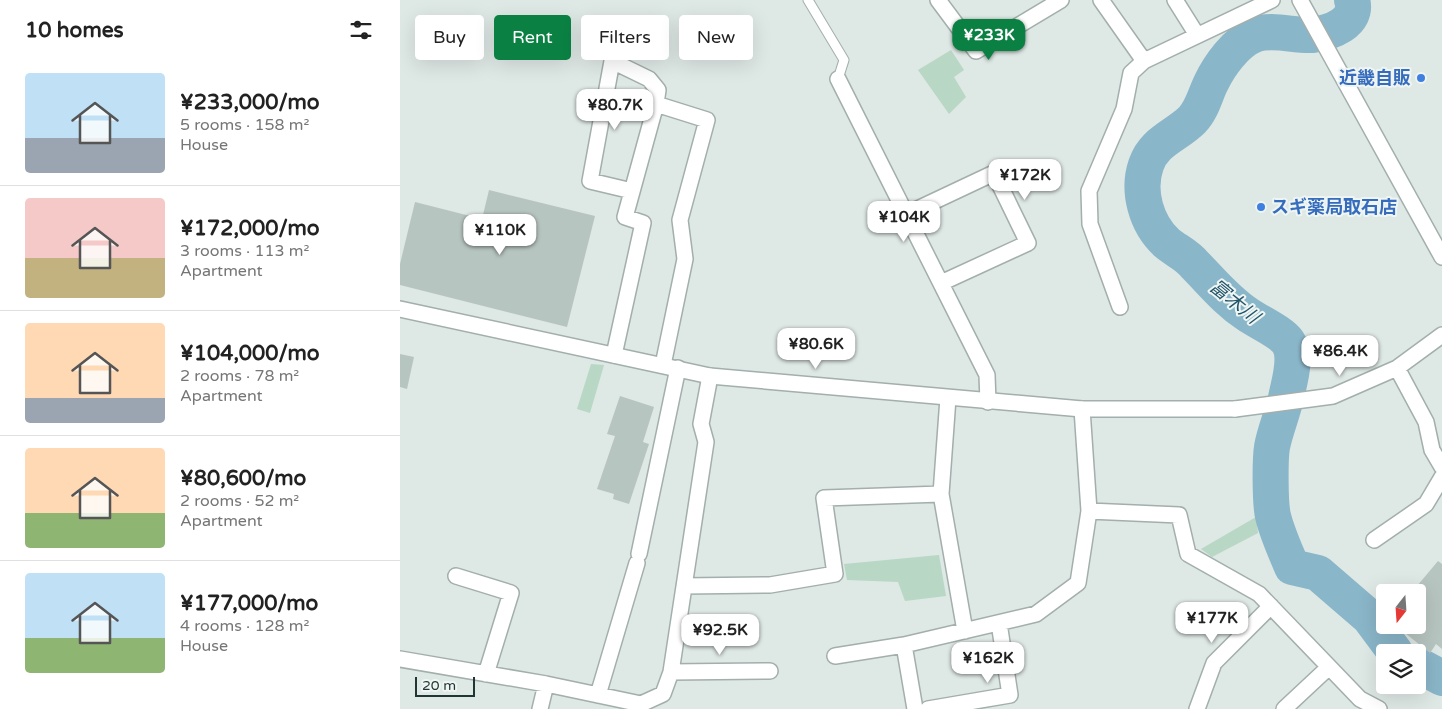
<!DOCTYPE html>
<html lang="en">
<head>
<meta charset="utf-8">
<style>
  body { margin:0; font-family:"Varela Round","Noto Sans JP",sans-serif; background:#f2f2f2; color:#222; height:100vh; display:flex; flex-direction:column; font-size:19px; white-space:nowrap }
  * { box-sizing:border-box; margin:0 }
  p { font-size:16px; color:#767676 }
  .icon { flex:none; width:28px; height:28px; fill:none; stroke:currentColor; stroke-width:2; stroke-linecap:round; stroke-linejoin:round }
  .map { position:relative; flex:1; overflow:hidden }
  .details { display:flex; flex-direction:column; background:#fff; width:400px }
  .details>* { flex:none }
  .top-card { position:absolute; left:15px; top:15px; width:475px; height:45px; display:flex; gap:10px }
  .needle { width:32px; rotate:197deg }
  .tools { position:absolute; left:976px; top:584px; display:grid; gap:10px }
  .tools a { display:grid; place-items:center; width:50px; height:50px; border-radius:5px; background:#fff; box-shadow:0 5px 20px #0002; font-size:25px }
  .scale { position:absolute; left:15px; bottom:12px; width:60px; box-sizing:border-box; padding-left:5px; border:2px solid #213633; border-top:0; font-size:14px; line-height:18px; white-space:nowrap; color:#213633; -webkit-text-stroke:4px #eef5f2; paint-order:stroke }
  .price { position:absolute; translate:-50% -42px; padding:0 11px; border-radius:10px; background:#fff; color:#222; font-size:16px; line-height:32px; filter:drop-shadow(0 1px 2px #0008) }
  .price::after { content:''; position:absolute; left:50%; top:30px; width:15px; height:11px; margin-left:-8px; background:inherit; clip-path:polygon(0 0,100% 0,50% 100%) }
  .price.active { background:#0b8043; color:#fff }
  ul { padding:0; list-style:none }
  li { display:flex; align-items:center; gap:15px; height:125px; padding:0 25px }
  li+li { border-top:1px solid #e0e0e0 }
  li span { display:grid; place-items:center; flex:none; width:140px; height:100px; border-radius:5px; color:#555 }
  li>.icon { margin-inline-start:auto }
  span .icon { width:60px; height:60px; fill:#fffc; stroke-width:1 }
  li b { font-size:21px }
  h2 { display:flex; justify-content:space-between; align-items:center; height:60px; padding:0 25px; font-size:21px }
  .pill { padding:0 18px; border-radius:5px; background:#fff; box-shadow:0 5px 20px #0002; font-size:18px; line-height:45px }
  .pill.active { background:#0b8043; color:#fff }
  main { display:flex; flex:1; min-height:0 }
  .map>svg:first-child { display:block }
  .green { fill:#b8d7c5 }
  .lines { fill:none; stroke-linecap:round; stroke-linejoin:round }
  .river { stroke:#8ab6c9; stroke-width:36 }
  .building { fill:#b7c5c1 }
  .service-casing { stroke:#a2afac; stroke-width:11 }
  .minor-casing { stroke:#a2afac; stroke-width:18 }
  .tertiary-casing { stroke:#a2afac; stroke-width:18 }
  .service { stroke:#fff; stroke-width:9 }
  .minor { stroke:#fff; stroke-width:15 }
  .tertiary { stroke:#fff; stroke-width:15 }
  .shop-dot { fill:#3f7fe0; stroke:#eef5f2; stroke-width:2 }
  .labels { text-anchor:middle; stroke-width:4; stroke-linejoin:round; paint-order:stroke }
  .shop-label { font-size:18px; font-weight:bold; fill:#366cbe; stroke:#eef5f2; text-anchor:end }
  .water-label { font-size:19px; font-style:italic; fill:#22546b; stroke:#eef5f2 }
</style>
</head>
<body>
<main>
<section class="details">
<h2>10 homes<svg class="icon" aria-label="filters" viewBox="0 0 24 24"><path d="M4 7h16M4 17h16"/><circle cx="9" cy="7" r="2"/><circle cx="15" cy="17" r="2"/></svg></h2>
<ul>
<li><span style="background:linear-gradient(#bfe0f5 65%,#9aa5b1 0)"><svg class="icon" aria-label="home" viewBox="0 0 24 24"><path d="M3 11l9-7 9 7M6 9v11h12V9"/></svg></span><div><b>¥233,000/mo</b><p>5 rooms · 158 m²</p><p>House</p></div></li>
<li><span style="background:linear-gradient(#f6c9c9 60%,#c2b280 0)"><svg class="icon" aria-label="home" viewBox="0 0 24 24"><path d="M3 11l9-7 9 7M6 9v11h12V9"/></svg></span><div><b>¥172,000/mo</b><p>3 rooms · 113 m²</p><p>Apartment</p></div></li>
<li><span style="background:linear-gradient(#ffd9b3 75%,#9aa5b1 0)"><svg class="icon" aria-label="home" viewBox="0 0 24 24"><path d="M3 11l9-7 9 7M6 9v11h12V9"/></svg></span><div><b>¥104,000/mo</b><p>2 rooms · 78 m²</p><p>Apartment</p></div></li>
<li><span style="background:linear-gradient(#ffd9b3 65%,#8fb573 0)"><svg class="icon" aria-label="home" viewBox="0 0 24 24"><path d="M3 11l9-7 9 7M6 9v11h12V9"/></svg></span><div><b>¥80,600/mo</b><p>2 rooms · 52 m²</p><p>Apartment</p></div></li>
<li><span style="background:linear-gradient(#bfe0f5 65%,#8fb573 0)"><svg class="icon" aria-label="home" viewBox="0 0 24 24"><path d="M3 11l9-7 9 7M6 9v11h12V9"/></svg></span><div><b>¥177,000/mo</b><p>4 rooms · 128 m²</p><p>House</p></div></li>
</ul>
</section>
<div class="map">
<svg width="1042" height="709" viewBox="0 0 1042 709">
  <rect width="100%" height="100%" fill="#dee8e5"/>
  <!-- green -->
  <path class="green" d="M 551,50 L 564,70 L 554,77 L 566,97 L 549,114 L 518,70 Z
    M 191,364 L 204,365 L 190,413 L 177,409 Z
    M 856,517 L 858,533 L 812,557 L 801,549 Z
    M 539,555 L 546,596 L 505,601 L 498,582 L 447,580 L 444,564 Z"/>
  <g class="lines">
    <!-- river -->
    <path class="river" d="M 952,0 C 959,23 930,33 912,35 C 893,36 872,28 854,35 C 836,42 819,66 811,83 C 805,95 802,110 792,120 C 776,136 754,141 746,165 C 737,191 746,224 767,243 C 775,250 787,255 794,264 C 812,282 826,300 847,314 C 858,322 881,332 888,342 C 898,357 889,382 886,398 C 882,415 875,431 872,447 C 870,459 870,504 873,516 C 877,533 885,550 892,567 L 918,573 L 969,617 L 995,652
      M 1018,665 L 1042,678"/>
  </g>
  <!-- building -->
  <path class="building" d="M 89,190 L 195,216 L 167,327 L 0,285 L 0,264 L 15,202 L 82,219 Z
    M 0,354 L 14,357 L 7,389 L 0,387 Z
    M 220,396 L 254,407 L 243,442 L 249,444 L 229,504 L 213,499 L 214,494 L 197,489 L 215,436 L 207,434 Z
    M 1038,561 L 1042,564 L 1042,649 L 1036,644 L 1030,653 L 995,625 L 1018,625 L 1018,592 L 1012,592 Z"/>
  <g class="lines">
    <!-- service casing -->
    <g class="service-casing">
      <path id="service" d="M 408,0 L 444,60 L 438,79"/>
    </g>
    <!-- minor casing -->
    <g class="minor-casing">
      <path id="minor" d="M 538,0 L 576,51 L 661,0
        M 701,0 L 744,61
        M 775,0 L 797,35
        M 438,79 L 587,375 L 588,402
        M 232,191 L 190,181 L 212,61 L 249,79 L 258,90 L 256,104 L 307,120 L 280,220 L 285,259 L 263,365
        M 507,214 L 594,173 L 628,243 L 541,283
        M 720,307 L 690,224 L 689,191 L 724,109 L 731,73 L 744,61 L 872,0
        M 214,355 L 243,223 L 225,217 L 256,104
        M 997,368 L 1026,422 L 1032,450 L 1042,467
        M 548,398 L 541,494 L 565,631
        M 835,409 L 933,396 L 997,368 L 1042,335
        M 689,511 L 779,515 L 788,554 L 859,594 L 960,699 L 979,709
        M 974,540 L 1026,504 L 1042,477
        M 239,554 L 278,368
        M 56,576 L 111,593 L 86,674
        M 284,586 L 370,585 L 435,574 L 424,498 L 541,494
        M 504,645 L 515,709
        M 435,656 L 504,645 L 636,614 L 678,583 L 689,511 L 682,409
        M 0,659 L 146,684 L 241,704 L 263,694 L 271,672 L 306,442 L 301,424 L 310,376
        M 271,672 L 370,671
        M 198,695 L 237,563
        M 140,709 L 146,684
        M 528,709 L 610,695 L 599,623
        M 797,709 L 814,663 L 871,606
        M 884,709 L 929,667"/>
    </g>
    <!-- tertiary casing -->
    <g class="tertiary-casing">
      <path id="tertiary" d="M 900,0 L 1042,257
        M 0,309 L 310,376 L 682,409 L 835,409"/>
    </g>
    <!-- service -->
    <use href="#service" class="service"/>
    <!-- minor -->
    <use href="#minor" class="minor"/>
    <!-- tertiary -->
    <use href="#tertiary" class="tertiary"/>
  </g>
  <!-- markers -->
  <g class="shop-dot">
    <circle cx="1021" cy="78" r="5"/>
    <circle cx="861" cy="207" r="5"/>
  </g>
  <g class="labels">
    <!-- shop labels -->
    <g class="shop-label">
      <text x="1011" y="84">近畿自販</text>
      <text x="871" y="213" text-anchor="start">スギ薬局取石店</text>
    </g>
    <!-- water labels -->
    <g class="water-label">
      <text transform="translate(835 301) rotate(39)" y="7">富木川</text>
    </g>
  </g>
</svg>
<div class="tools">
<a><svg class="needle" viewBox="-14 -14 28 28"><path d="M0-13l5 13h-10z" fill="#e53935"/><path d="M0 13l5-13h-10z" fill="#767676"/></svg></a>
<a><svg class="icon" aria-label="layers" viewBox="0 0 24 24"><path d="M12 4l9 5-9 5-9-5zM3 14l9 5 9-5"/></svg></a>
</div>
<div class="scale">20 m</div>
<b class="price active" style="left:589px;top:61px">¥233K</b>
<b class="price" style="left:215px;top:131px">¥80.7K</b>
<b class="price" style="left:625px;top:201px">¥172K</b>
<b class="price" style="left:504px;top:243px">¥104K</b>
<b class="price" style="left:100px;top:256px">¥110K</b>
<b class="price" style="left:416px;top:370px">¥80.6K</b>
<b class="price" style="left:940px;top:377px">¥86.4K</b>
<b class="price" style="left:812px;top:644px">¥177K</b>
<b class="price" style="left:320px;top:656px">¥92.5K</b>
<b class="price" style="left:588px;top:684px">¥162K</b>
<div class="top-card">
<a class="pill">Buy</a>
<a class="pill active">Rent</a>
<a class="pill">Filters</a>
<a class="pill">New</a>
</div>
</div>
</main>
</body>
</html>
